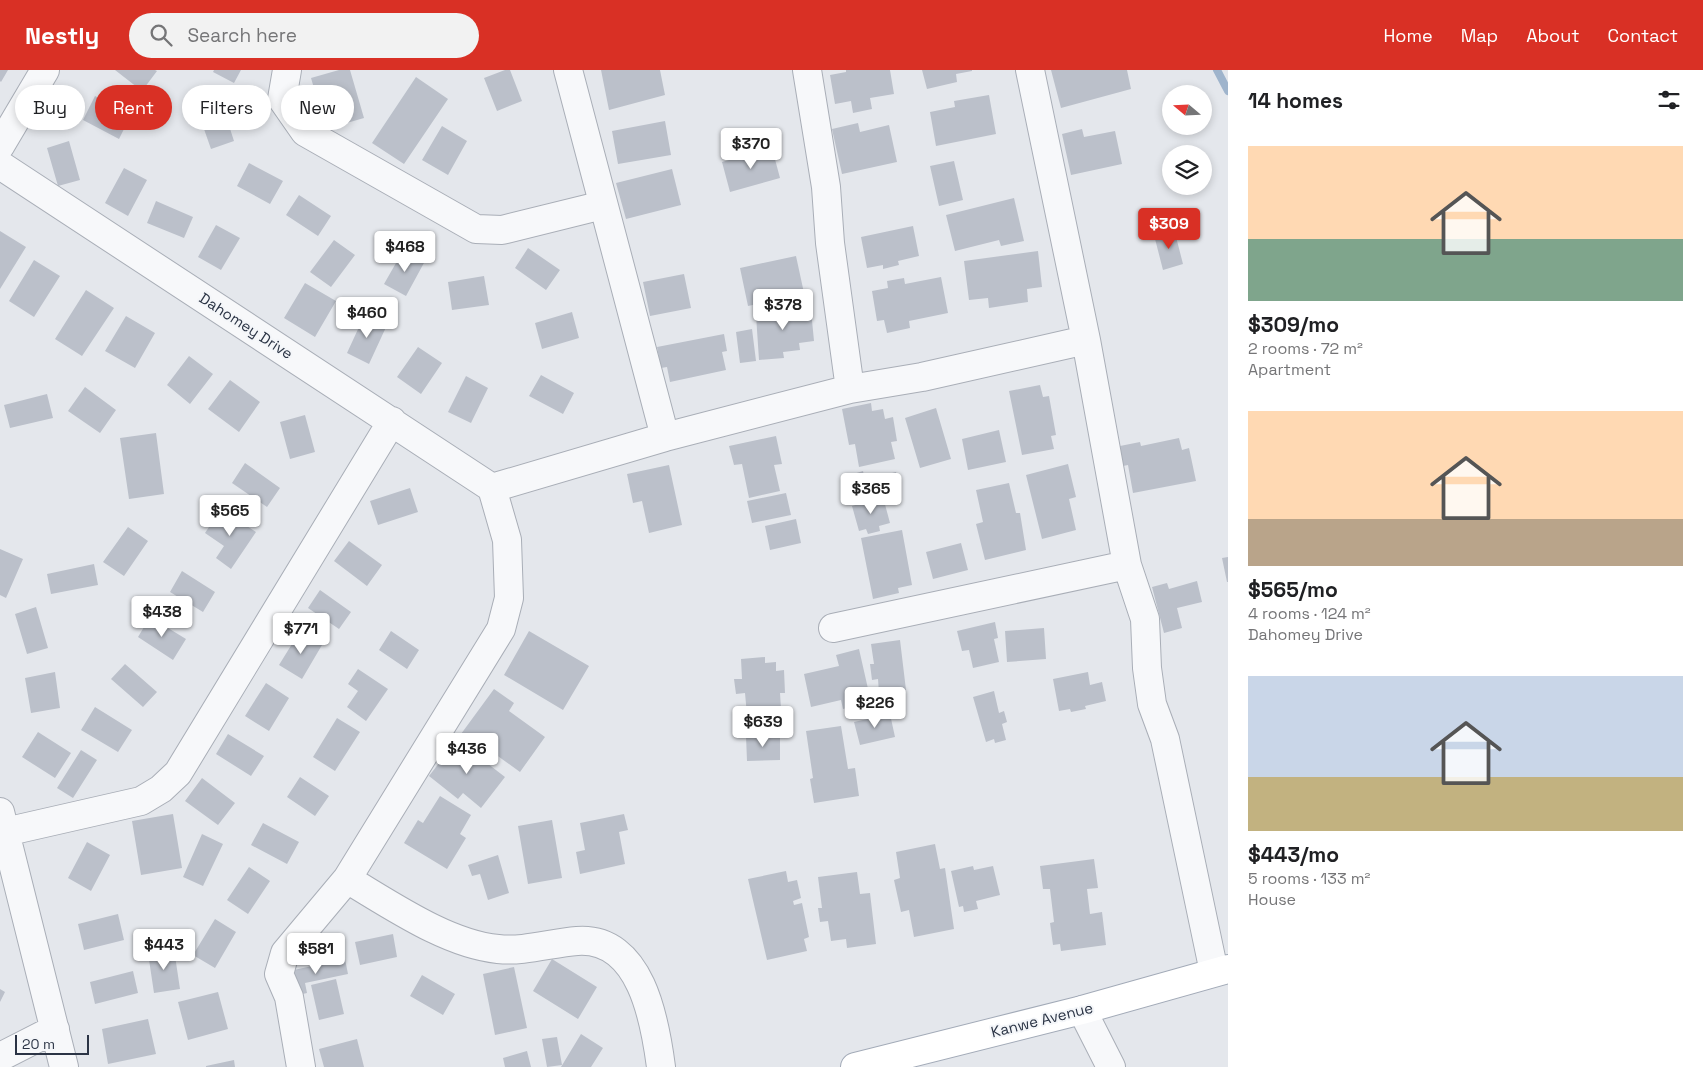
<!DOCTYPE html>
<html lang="en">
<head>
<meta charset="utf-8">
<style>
  body { margin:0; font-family:"Space Grotesk",sans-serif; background:#f2f2f2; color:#202124; height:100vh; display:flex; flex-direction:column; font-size:19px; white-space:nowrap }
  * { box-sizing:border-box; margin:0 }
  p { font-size:16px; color:#757577 }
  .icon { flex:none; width:28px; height:28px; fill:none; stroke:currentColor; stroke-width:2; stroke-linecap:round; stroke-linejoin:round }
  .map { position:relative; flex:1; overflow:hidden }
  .details { display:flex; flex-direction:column; background:#fff; width:475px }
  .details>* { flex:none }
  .guide { position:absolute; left:15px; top:15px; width:475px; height:45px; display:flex; gap:10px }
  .needle { width:32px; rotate:289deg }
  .fabs { position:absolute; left:1162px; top:15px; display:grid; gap:10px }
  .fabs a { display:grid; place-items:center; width:50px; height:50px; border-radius:50%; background:#fff; box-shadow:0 2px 8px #0003; font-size:25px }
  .scale { position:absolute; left:15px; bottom:12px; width:74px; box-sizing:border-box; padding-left:5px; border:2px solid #2b3445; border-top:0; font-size:14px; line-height:18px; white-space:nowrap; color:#2b3445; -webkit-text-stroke:4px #f4f6f9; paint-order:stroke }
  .price { position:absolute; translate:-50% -42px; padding:0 11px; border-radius:5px; background:#fff; color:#222; font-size:16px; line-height:32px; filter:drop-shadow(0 1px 2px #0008) }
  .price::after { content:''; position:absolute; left:50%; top:30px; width:15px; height:11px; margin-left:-8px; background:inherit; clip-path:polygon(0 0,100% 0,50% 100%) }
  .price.on { background:#d93025; color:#fff }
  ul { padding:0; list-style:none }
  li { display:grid; align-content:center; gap:10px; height:265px; padding:0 20px }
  li span { display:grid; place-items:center; height:155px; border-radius:0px; color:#555 }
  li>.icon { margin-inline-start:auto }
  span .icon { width:90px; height:90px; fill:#fffc; stroke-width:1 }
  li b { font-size:21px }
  h2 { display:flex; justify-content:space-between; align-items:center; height:60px; padding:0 20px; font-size:21px }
  .pill { padding:0 18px; border-radius:22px; background:#fff; box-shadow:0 2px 8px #0003; font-size:18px; line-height:45px }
  .pill.on { background:#d93025; color:#fff }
  header { display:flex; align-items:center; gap:30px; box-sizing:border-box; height:70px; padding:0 25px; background:#d93025; color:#fff }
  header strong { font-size:24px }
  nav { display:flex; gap:28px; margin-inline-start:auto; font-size:18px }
  .search { width:350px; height:45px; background:#f2f2f2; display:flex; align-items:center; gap:12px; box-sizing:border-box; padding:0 18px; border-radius:28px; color:#757577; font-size:19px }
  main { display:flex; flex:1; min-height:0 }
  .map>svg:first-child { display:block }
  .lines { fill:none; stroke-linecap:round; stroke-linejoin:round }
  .stream { stroke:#9fb4cc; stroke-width:8 }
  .building { fill:#bbc0ca }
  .minor-casing { stroke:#a9aeb7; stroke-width:30 }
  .major-casing { stroke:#a3abb8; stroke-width:30 }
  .minor { stroke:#f7f8fa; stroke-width:28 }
  .major { stroke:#fff; stroke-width:28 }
  .labels { text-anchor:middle; stroke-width:4; stroke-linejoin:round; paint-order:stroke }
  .street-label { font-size:15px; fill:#2b3445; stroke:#f4f6f9 }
</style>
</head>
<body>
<header>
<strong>Nestly</strong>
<div class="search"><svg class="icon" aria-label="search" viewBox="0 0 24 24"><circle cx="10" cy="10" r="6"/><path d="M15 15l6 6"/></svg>Search here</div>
<nav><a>Home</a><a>Map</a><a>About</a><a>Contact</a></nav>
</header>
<main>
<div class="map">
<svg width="1228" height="997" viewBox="0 0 1228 997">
  <rect width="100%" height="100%" fill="#e4e7ec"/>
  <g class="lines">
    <!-- stream -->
    <path class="stream" d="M 1217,0 L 1228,21"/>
  </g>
  <!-- building -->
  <path class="building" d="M 0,0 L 8,0 L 1,12 L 0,11 Z
    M 115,0 L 155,0 L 157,1 L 142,21 Z
    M 214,0 L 241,0 L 234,13 L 213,2 Z
    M 339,0 L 350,0 L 364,48 L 326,59 L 311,8 Z
    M 505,0 L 510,0 L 522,31 L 497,41 L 484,8 Z
    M 601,0 L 660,0 L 665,25 L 609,40 Z
    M 846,0 L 890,0 L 894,24 L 870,28 L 872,39 L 853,43 L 851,31 L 835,34 L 830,5 L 846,2 Z
    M 922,0 L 972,0 L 972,1 L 956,4 L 957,12 L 927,19 Z
    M 1051,0 L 1127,0 L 1131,19 L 1061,38 Z
    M 416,7 L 448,29 L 404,94 L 372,73 Z
    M 989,25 L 996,64 L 936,76 L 930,42 L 955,37 L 954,31 Z
    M 95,26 L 131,45 L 119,69 L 83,50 Z
    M 222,34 L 234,71 L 211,79 L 198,42 Z
    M 665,51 L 671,85 L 618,94 L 612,61 Z
    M 858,53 L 860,62 L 889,55 L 897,92 L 842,104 L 832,59 Z
    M 442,56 L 467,71 L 448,105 L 422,90 Z
    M 1082,59 L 1084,67 L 1115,61 L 1122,94 L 1071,105 L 1062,64 Z
    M 69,71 L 80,110 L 58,116 L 47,78 Z
    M 772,78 L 780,108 L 730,122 L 722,92 Z
    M 954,91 L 963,130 L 939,136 L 930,96 Z
    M 249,93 L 283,111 L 270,134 L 237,116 Z
    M 124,98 L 147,110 L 128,146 L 105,133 Z
    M 672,99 L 681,135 L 626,149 L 616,113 Z
    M 299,125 L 331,146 L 318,166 L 286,145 Z
    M 1014,128 L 1024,171 L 1001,176 L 999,170 L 955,181 L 946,145 Z
    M 156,131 L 193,147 L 184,168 L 147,153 Z
    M 216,155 L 240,168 L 221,200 L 198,187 Z
    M 913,156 L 919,186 L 898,191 L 899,195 L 883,199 L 883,195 L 867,198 L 861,167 Z
    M 1174,159 L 1183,194 L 1163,200 L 1154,165 Z
    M 0,161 L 26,177 L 0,219 Z
    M 334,170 L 355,185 L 331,217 L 310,202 Z
    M 528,178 L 560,200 L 546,220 L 515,198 Z
    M 404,179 L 425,191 L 406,226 L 384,214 Z
    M 1038,181 L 1042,217 L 1027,219 L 1028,232 L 989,238 L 988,228 L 969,230 L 964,191 Z
    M 796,186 L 804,223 L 783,228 L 784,233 L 771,235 L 771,231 L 748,236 L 740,198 Z
    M 34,190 L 60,206 L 34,247 L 9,231 Z
    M 684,204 L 691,238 L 650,246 L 643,212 Z
    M 484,206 L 489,235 L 452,240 L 448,212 Z
    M 941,207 L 948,243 L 909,251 L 910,258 L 887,263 L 884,250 L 877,251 L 872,221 L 888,218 L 887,211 L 904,208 L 905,214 Z
    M 305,213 L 336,231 L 315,267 L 284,248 Z
    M 86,220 L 114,238 L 82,286 L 55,269 Z
    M 799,233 L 800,241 L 811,240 L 814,271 L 799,273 L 800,280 L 783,282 L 784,288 L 759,290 L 756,245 L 778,243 L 778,235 Z
    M 572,242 L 579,268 L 542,279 L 535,253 Z
    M 365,244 L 387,255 L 369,294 L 347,283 Z
    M 126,246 L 155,263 L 135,298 L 105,281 Z
    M 752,259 L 756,291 L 740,293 L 736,262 Z
    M 724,264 L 727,281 L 722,282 L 726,300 L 670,312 L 667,297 L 661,298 L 657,277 Z
    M 418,277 L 442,293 L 421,324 L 397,307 Z
    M 189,286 L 213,304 L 190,334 L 167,315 Z
    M 541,305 L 574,323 L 563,344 L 529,326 Z
    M 466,306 L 488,318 L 471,353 L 448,342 Z
    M 230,310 L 260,332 L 239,362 L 208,339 Z
    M 1040,315 L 1043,327 L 1049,326 L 1056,365 L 1051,366 L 1054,379 L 1022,385 L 1009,321 Z
    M 85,317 L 116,340 L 100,363 L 68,341 Z
    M 47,324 L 53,348 L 10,358 L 4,335 Z
    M 871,333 L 872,341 L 883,339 L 885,349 L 893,347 L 897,371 L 891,372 L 895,389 L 859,397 L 855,374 L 849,375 L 842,339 Z
    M 936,338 L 951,389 L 920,398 L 905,348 Z
    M 305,345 L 315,382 L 290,389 L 280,352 Z
    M 999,360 L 1006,392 L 968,400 L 962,369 Z
    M 156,363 L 164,424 L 129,429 L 120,368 Z
    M 776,366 L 782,394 L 774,395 L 780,421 L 749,428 L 742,394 L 734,395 L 729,376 Z
    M 1179,368 L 1182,380 L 1189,378 L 1196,411 L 1133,423 L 1128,395 L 1123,396 L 1120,376 L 1140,372 L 1141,376 Z
    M 245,393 L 280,418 L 267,437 L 232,413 Z
    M 1068,394 L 1076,427 L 1069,429 L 1076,460 L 1042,469 L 1026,405 Z
    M 669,395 L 682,455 L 649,463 L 642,431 L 633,433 L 627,404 Z
    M 863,401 L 865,410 L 896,402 L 901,420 L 854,432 L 847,406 Z
    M 1009,413 L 1016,443 L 1020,443 L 1026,480 L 985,490 L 976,454 L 983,452 L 976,420 Z
    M 410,418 L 418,442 L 378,455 L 370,431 Z
    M 786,423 L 791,445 L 752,453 L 747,431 Z
    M 883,427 L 890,453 L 879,456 L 880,461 L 868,464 L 866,459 L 859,461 L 852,436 Z
    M 221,439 L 256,462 L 231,499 L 216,488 L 224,476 L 205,463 Z
    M 796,449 L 801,473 L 770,480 L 765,456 Z
    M 128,457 L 148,471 L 124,506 L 103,492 Z
    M 902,460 L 912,515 L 898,518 L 899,523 L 873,529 L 861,468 Z
    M 349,471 L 382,495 L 367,516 L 334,491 Z
    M 961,473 L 968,500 L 933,509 L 926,482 Z
    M 0,479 L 23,489 L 6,528 L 0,525 Z
    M 1228,487 L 1228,512 L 1227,512 L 1222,488 Z
    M 94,494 L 98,515 L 51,524 L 47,504 Z
    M 182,501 L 215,522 L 203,542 L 170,522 Z
    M 1197,511 L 1202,532 L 1177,538 L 1182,558 L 1164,563 L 1152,517 L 1167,513 L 1169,519 Z
    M 320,520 L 351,542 L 339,559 L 308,538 Z
    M 36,537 L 48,578 L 27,584 L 15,544 Z
    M 150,547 L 186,569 L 173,590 L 138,567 Z
    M 995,552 L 998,568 L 994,569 L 999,592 L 973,598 L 969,580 L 962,581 L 957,561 Z
    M 1044,558 L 1046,589 L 1007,592 L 1005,561 Z
    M 300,561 L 322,575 L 302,609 L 279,595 Z
    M 391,561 L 419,580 L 407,599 L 379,580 Z
    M 529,561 L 589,596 L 563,640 L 504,605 Z
    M 900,570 L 906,620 L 879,623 L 878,609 L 872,610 L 870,594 L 874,594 L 871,574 Z
    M 859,579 L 871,632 L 843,639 L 841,630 L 811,637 L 804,604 L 839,596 L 836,585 Z
    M 765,587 L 765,593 L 776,592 L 776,601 L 784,600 L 785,623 L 780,623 L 781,639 L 785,639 L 786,650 L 748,656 L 745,623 L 736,624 L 734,609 L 742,609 L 741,589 Z
    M 125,594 L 157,622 L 143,637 L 111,609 Z
    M 358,599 L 388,619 L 366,651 L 347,637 L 358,621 L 348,614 Z
    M 55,602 L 60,638 L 31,643 L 25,608 Z
    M 1088,602 L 1090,615 L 1102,612 L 1106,631 L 1085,636 L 1086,639 L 1071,642 L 1070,639 L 1059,641 L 1053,609 Z
    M 266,613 L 289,628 L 269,661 L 245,646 Z
    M 494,619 L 514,633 L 509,641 L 545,667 L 520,702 L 477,671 L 475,674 L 461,664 Z
    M 994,621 L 999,643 L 1004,641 L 1007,652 L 1002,654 L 1006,670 L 995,673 L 994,669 L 986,672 L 973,627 Z
    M 95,637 L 132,660 L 118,682 L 81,660 Z
    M 890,644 L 895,667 L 860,675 L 854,652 Z
    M 337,648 L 360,662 L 335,701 L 313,687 Z
    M 841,656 L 848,699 L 855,698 L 859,726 L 814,733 L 810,709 L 813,708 L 806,661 Z
    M 38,662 L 71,683 L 55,708 L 22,687 Z
    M 228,664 L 264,686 L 251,706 L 216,684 Z
    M 780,664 L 780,690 L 747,691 L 746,666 Z
    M 457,670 L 505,707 L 481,738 L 463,723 L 458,729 L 429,706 Z
    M 81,680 L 97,690 L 73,728 L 57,718 Z
    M 300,707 L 329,726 L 315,746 L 287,727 Z
    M 202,708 L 235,733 L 218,755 L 185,731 Z
    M 440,726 L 471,745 L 460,764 L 466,768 L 447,799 L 404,773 L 418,750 L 423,753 Z
    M 173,744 L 182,798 L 141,805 L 132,751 Z
    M 624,744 L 628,760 L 619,762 L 625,794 L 580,804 L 576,782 L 585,780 L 580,753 Z
    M 552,750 L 562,808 L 528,814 L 518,756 Z
    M 263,753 L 299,772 L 287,794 L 251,775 Z
    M 202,764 L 223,774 L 203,816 L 183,807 Z
    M 87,772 L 110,785 L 91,821 L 68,808 Z
    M 935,774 L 940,799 L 945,798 L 954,859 L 914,867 L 909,840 L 901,842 L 894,810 L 900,808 L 896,782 Z
    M 498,785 L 509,823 L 488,830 L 480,804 L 472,806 L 468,795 Z
    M 1094,789 L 1098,818 L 1087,819 L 1090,844 L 1102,842 L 1106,875 L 1061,881 L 1060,874 L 1053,875 L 1050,853 L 1054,852 L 1050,819 L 1043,819 L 1040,796 Z
    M 973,796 L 974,800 L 993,796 L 1000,825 L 976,831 L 978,839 L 964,842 L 963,836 L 959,837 L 951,801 Z
    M 249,797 L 270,811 L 248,844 L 227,830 Z
    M 786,801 L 788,812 L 797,810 L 801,828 L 793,831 L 794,835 L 802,833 L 809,867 L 804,869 L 807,881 L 767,890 L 748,809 Z
    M 857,802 L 860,824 L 870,823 L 876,874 L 847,878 L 846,869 L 831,871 L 828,851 L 820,852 L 818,838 L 822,838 L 818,807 Z
    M 118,844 L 124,870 L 84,880 L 78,854 Z
    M 215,849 L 236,862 L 215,898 L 193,885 Z
    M 393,864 L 397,887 L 360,895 L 355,872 Z
    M 174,879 L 180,919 L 154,923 L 148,883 Z
    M 345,889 L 348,904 L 305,913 L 307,923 L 294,926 L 289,901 Z
    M 552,889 L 597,917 L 578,949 L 533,921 Z
    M 514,897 L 527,958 L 495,965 L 483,904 Z
    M 133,901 L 138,923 L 95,934 L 90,912 Z
    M 422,905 L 455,924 L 443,945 L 410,926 Z
    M 336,909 L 344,944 L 319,950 L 311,915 Z
    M 0,919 L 5,922 L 0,932 Z
    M 218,922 L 228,959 L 188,970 L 178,932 Z
    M 148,949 L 156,984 L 108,994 L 102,959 Z
    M 581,964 L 603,978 L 591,997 L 561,997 Z
    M 557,967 L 562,995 L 547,997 L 542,969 Z
    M 357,969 L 364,997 L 324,997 L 319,979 Z
    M 527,981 L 531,997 L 505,997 L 503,988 Z
    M 234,990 L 235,997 L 206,997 L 206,996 Z"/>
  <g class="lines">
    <!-- minor casing -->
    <g class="minor-casing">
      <path id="minor" d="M 287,0 L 282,29 L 305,62 L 476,159 L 502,160 L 603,135
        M 807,0 L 826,117 L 830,173 L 850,319
        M 1030,0 L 1086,270 L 1127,495 L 1145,549 L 1147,598 L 1152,634 L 1165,669 L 1214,902
        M 0,76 L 45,0
        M 0,95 L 492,418
        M 665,367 L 850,319 L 922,307 L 1086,270
        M 833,558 L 1127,495
        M 0,742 L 64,997
        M 5,762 L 141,731 L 161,719 L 178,703 L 392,351
        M 347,809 C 391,835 447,874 498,879 C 524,882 551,873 577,871 C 641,866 655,951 661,997
        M 1082,940 L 1111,997
        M 0,987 L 55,959
        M 301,997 L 289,927 L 279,904 L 285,883 L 347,809 L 501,559 L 509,528 L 507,470 L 492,418 L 665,367 L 568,0"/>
    </g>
    <!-- major casing -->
    <g class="major-casing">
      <path id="major" d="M 855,997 L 1082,940 L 1228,899"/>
    </g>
    <!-- minor -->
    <use href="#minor" class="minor"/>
    <!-- major -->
    <use href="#major" class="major"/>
  </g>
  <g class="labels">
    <!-- street labels -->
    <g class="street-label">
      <text transform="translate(246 256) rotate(33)" y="5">Dahomey Drive</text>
      <text transform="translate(1042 950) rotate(-14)" y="5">Kanwe Avenue</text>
    </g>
  </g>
</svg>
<div class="fabs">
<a><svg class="needle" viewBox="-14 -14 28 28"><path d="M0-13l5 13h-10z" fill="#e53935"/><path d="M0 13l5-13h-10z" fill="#757577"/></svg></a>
<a><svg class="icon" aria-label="layers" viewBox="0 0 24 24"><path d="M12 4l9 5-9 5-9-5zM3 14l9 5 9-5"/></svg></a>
</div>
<div class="scale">20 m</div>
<b class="price" style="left:751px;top:100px">$370</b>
<b class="price on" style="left:1169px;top:180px">$309</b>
<b class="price" style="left:405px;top:203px">$468</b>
<b class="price" style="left:783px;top:261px">$378</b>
<b class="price" style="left:367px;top:269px">$460</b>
<b class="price" style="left:871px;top:445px">$365</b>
<b class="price" style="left:230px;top:467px">$565</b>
<b class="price" style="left:162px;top:568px">$438</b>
<b class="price" style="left:301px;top:585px">$771</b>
<b class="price" style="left:875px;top:659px">$226</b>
<b class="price" style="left:763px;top:678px">$639</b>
<b class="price" style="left:467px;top:705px">$436</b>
<b class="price" style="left:164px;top:901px">$443</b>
<b class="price" style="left:316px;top:905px">$581</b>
<div class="guide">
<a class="pill">Buy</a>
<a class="pill on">Rent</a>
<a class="pill">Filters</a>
<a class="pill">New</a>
</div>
</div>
<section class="details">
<h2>14 homes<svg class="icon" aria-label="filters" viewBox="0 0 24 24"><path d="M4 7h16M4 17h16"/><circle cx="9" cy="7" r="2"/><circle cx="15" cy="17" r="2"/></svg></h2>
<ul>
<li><span style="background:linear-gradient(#ffd9b3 60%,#7fa58c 0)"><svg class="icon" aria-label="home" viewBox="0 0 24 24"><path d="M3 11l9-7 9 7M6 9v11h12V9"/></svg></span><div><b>$309/mo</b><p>2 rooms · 72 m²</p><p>Apartment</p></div></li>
<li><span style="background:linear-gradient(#ffd9b3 70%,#b9a48a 0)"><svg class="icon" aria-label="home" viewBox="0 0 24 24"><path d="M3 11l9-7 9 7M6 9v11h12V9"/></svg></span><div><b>$565/mo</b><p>4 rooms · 124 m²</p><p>Dahomey Drive</p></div></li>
<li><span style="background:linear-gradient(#c9d6e8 65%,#c2b280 0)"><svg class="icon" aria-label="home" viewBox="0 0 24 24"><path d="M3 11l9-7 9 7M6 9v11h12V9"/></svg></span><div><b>$443/mo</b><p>5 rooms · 133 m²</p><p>House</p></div></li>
</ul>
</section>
</main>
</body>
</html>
